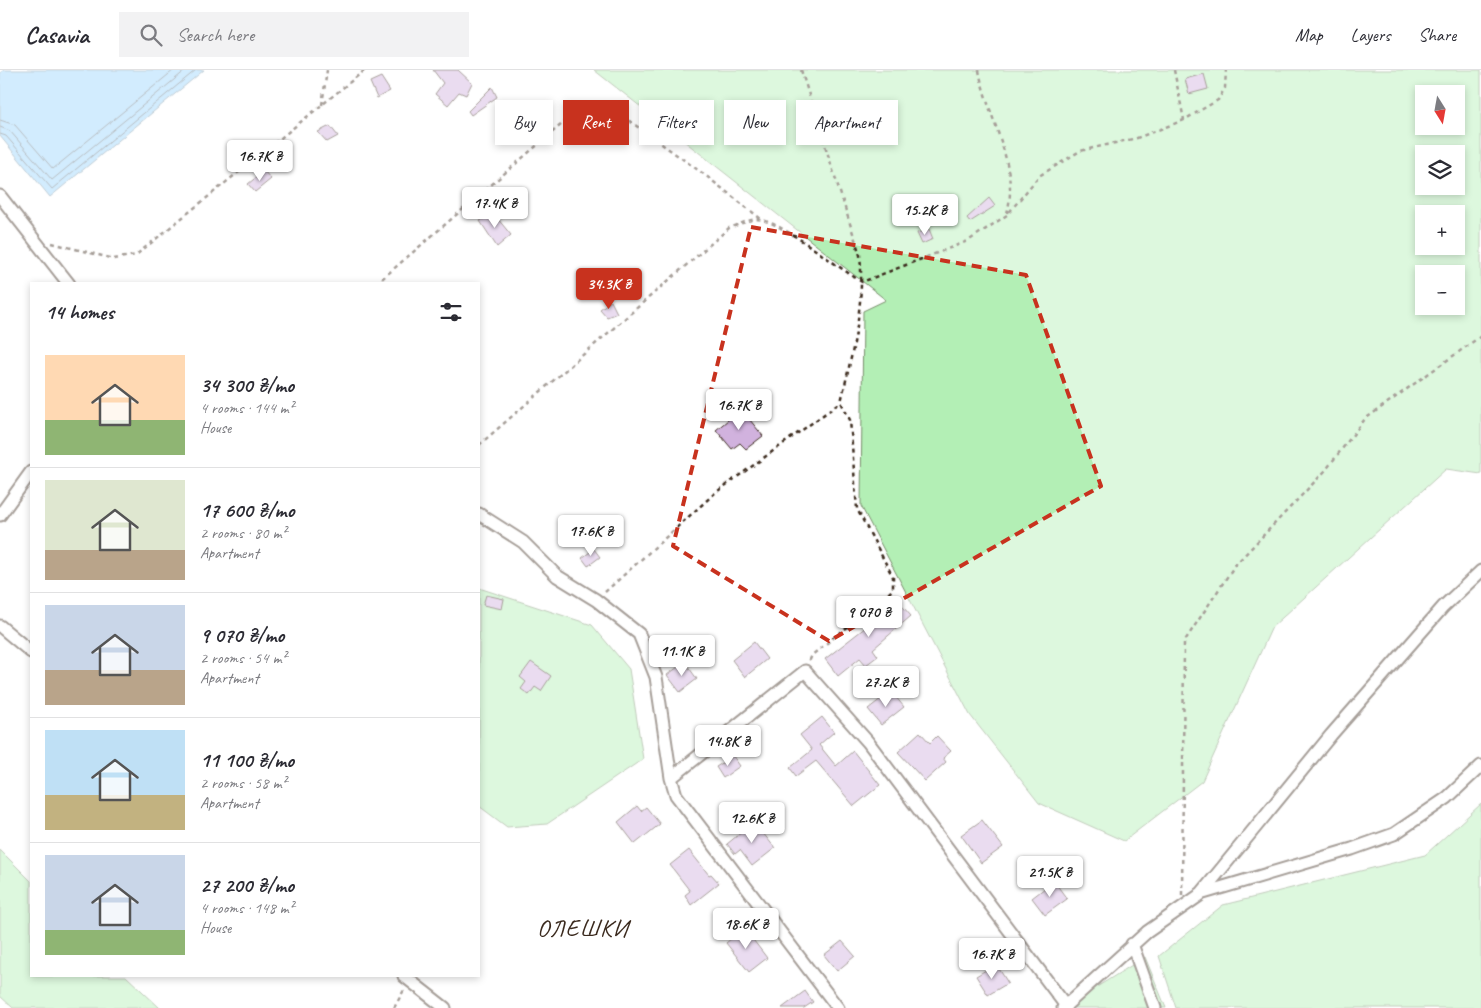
<!DOCTYPE html>
<html lang="en">
<head>
<meta charset="utf-8">
<style>
  body { margin:0; font-family:Caveat,sans-serif; background:#f2f2f3; color:#2b2b33; height:100vh; display:flex; flex-direction:column; font-size:19px; white-space:nowrap }
  * { box-sizing:border-box; margin:0 }
  p { font-size:16px; color:#7c7c81 }
  .icon { flex:none; width:28px; height:28px; fill:none; stroke:currentColor; stroke-width:2; stroke-linecap:round; stroke-linejoin:round }
  .map { position:relative; flex:1; overflow:hidden }
  .details { position:absolute; left:30px; top:212px; width:450px; height:695px; display:flex; flex-direction:column; background:#fff; border-radius:0px; box-shadow:0 2px 8px #0003 }
  .details>* { flex:none }
  .guide { position:absolute; left:495px; top:30px; width:475px; height:45px; display:flex; gap:10px }
  .needle { width:32px; rotate:169deg }
  .fabs { position:absolute; left:1415px; top:15px; display:grid; gap:10px }
  .fabs a { display:grid; place-items:center; width:50px; height:50px; border-radius:0px; background:#fff; box-shadow:0 2px 8px #0003; font-size:25px }
  .price { position:absolute; translate:-50% -42px; padding:0 11px; border-radius:5px; background:#fff; color:#222; font-size:16px; line-height:32px; filter:drop-shadow(0 1px 2px #0008) }
  .price::after { content:''; position:absolute; left:50%; top:30px; width:15px; height:11px; margin-left:-8px; background:inherit; clip-path:polygon(0 0,100% 0,50% 100%) }
  .price.active { background:#c8321e; color:#fff }
  ul { padding:0; list-style:none }
  li { display:flex; align-items:center; gap:15px; height:125px; padding:0 15px }
  li+li { border-top:1px solid #e1e1e2 }
  li span { display:grid; place-items:center; flex:none; width:140px; height:100px; border-radius:0px; color:#555 }
  li>.icon { margin-inline-start:auto }
  span .icon { width:60px; height:60px; fill:#fffc; stroke-width:1 }
  li b { font-size:21px }
  h2 { display:flex; justify-content:space-between; align-items:center; height:60px; padding:0 15px; font-size:21px }
  .chip { padding:0 18px; border-radius:0px; background:#fff; box-shadow:0 2px 8px #0003; font-size:18px; line-height:45px }
  .chip.active { background:#c8321e; color:#fff }
  header { display:flex; align-items:center; gap:30px; box-sizing:border-box; height:70px; padding:0 25px; background:#fff; border-bottom:1px solid #e1e1e2 }
  header strong { font-size:24px }
  nav { display:flex; gap:28px; margin-inline-start:auto; font-size:18px }
  .search { width:350px; height:45px; background:#f2f2f3; display:flex; align-items:center; gap:12px; box-sizing:border-box; padding:0 18px; border-radius:0px; color:#7c7c81; font-size:19px }
  .map>svg:first-child { display:block }
  .green { fill:#b3efb5; stroke:#778c6a; fill-rule:evenodd }
  .water { fill:#9cd5fc; stroke:#7591a3 }
  .lines { fill:none; stroke-linecap:round; stroke-linejoin:round }
  .shore { stroke:#626e77; stroke-width:1 }
  .building { fill:#d1b2de; stroke:#3b2a1e }
  .street-casing { stroke:#3b2a1e; stroke-width:15 }
  .path { stroke:#3b2a1e; stroke-width:2.5; stroke-dasharray:4 4; stroke-linecap:butt }
  .street { stroke:#fff; stroke-width:11 }
  .marked { fill:none; stroke:#c8321e; stroke-width:4; stroke-dasharray:10 6; stroke-linejoin:round }
  .labels { text-anchor:middle; stroke-width:4.5; stroke-linejoin:round; paint-order:stroke }
  .quarter-label { font-size:24px; letter-spacing:1px; fill:#3b2a1e; stroke:#fff }
</style>
</head>
<body>
<header>
<strong>Casavia</strong>
<div class="search"><svg class="icon" aria-label="search" viewBox="0 0 24 24"><circle cx="10" cy="10" r="6"/><path d="M15 15l6 6"/></svg>Search here</div>
<nav><a>Map</a><a>Layers</a><a>Share</a></nav>
</header>
<div class="map">
<svg width="1481" height="938" viewBox="0 0 1481 938">
  <rect width="100%" height="100%" fill="#fff"/>
  <filter id="ink" filterUnits="userSpaceOnUse"><feTurbulence type="fractalNoise" baseFrequency=".02" numOctaves="2"/><feDisplacementMap in="SourceGraphic" scale="10" xChannelSelector="R" yChannelSelector="G"/><feConvolveMatrix kernelMatrix="1 2 1 2 8 2 1 2 1" color-interpolation-filters="sRGB"/></filter>
  <g filter="url(#ink)">
    <!-- green -->
    <path class="green" d="M 594,0 L 1481,0 L 1481,404 L 1446,399 L 1272,557 L 1202,711 L 1124,771 L 1039,733 L 970,645 L 861,436 L 863,241 L 886,230 ZM 1424,24 L 1456,24 L 1456,56 L 1424,56 ZM 1424,84 L 1456,84 L 1456,116 L 1424,116 ZM 1424,144 L 1456,144 L 1456,176 L 1424,176 ZM 1424,204 L 1456,204 L 1456,236 L 1424,236 Z
      M 479,518 L 592,555 L 629,599 L 643,689 L 547,754 L 507,757 L 479,736 Z
      M 1481,734 L 1481,938 L 1176,938 L 1159,886 L 1223,835 L 1425,785 Z
      M 0,780 L 31,811 L 31,906 L 126,906 L 160,938 L 13,938 L 0,926 Z
      M 1145,887 L 1166,938 L 1063,938 Z"/>
    <!-- water -->
    <path class="water" d="M 4,0 L 204,0 L 50,127 L 0,66 L 0,3 Z"/>
    <g class="lines">
      <!-- shore -->
      <path class="shore" d="M 0,50 L 15,55 L 53,99 L 174,0
        M 0,57 L 10,61 L 52,110 L 186,0
        M 0,64 L 6,66 L 52,119 L 196,0"/>
    </g>
    <!-- building -->
    <path class="building" d="M 433,0 L 458,0 L 472,13 L 466,25 L 459,22 L 448,35 L 435,24 L 443,13 Z
      M 1204,4 L 1208,19 L 1189,24 L 1185,9 Z
      M 381,7 L 390,21 L 377,28 L 370,12 Z
      M 492,17 L 497,27 L 471,45 L 468,41 Z
      M 330,56 L 338,66 L 327,72 L 318,62 Z
      M 264,101 L 271,109 L 255,122 L 248,114 Z
      M 989,128 L 995,136 L 970,152 L 967,148 Z
      M 493,143 L 511,165 L 497,177 L 480,151 Z
      M 929,159 L 933,169 L 922,174 L 917,163 Z
      M 611,231 L 617,243 L 607,247 L 600,239 Z
      M 741,339 L 763,366 L 746,379 L 740,373 L 732,379 L 716,360 Z
      M 594,479 L 600,487 L 588,496 L 582,488 Z
      M 486,525 L 504,529 L 502,539 L 483,535 Z
      M 896,529 L 911,546 L 873,579 L 878,586 L 866,595 L 860,588 L 838,606 L 825,589 L 866,557 L 863,554 Z
      M 754,572 L 767,589 L 745,607 L 732,590 Z
      M 531,592 L 551,606 L 541,621 L 535,617 L 529,625 L 521,619 L 526,612 L 520,607 Z
      M 685,592 L 697,609 L 680,622 L 667,605 Z
      M 891,621 L 904,637 L 881,655 L 868,639 Z
      M 822,647 L 834,662 L 819,675 L 836,696 L 853,681 L 880,715 L 854,736 L 816,691 L 796,706 L 790,698 L 812,680 L 800,665 Z
      M 920,662 L 930,673 L 937,666 L 951,681 L 943,688 L 946,692 L 925,711 L 898,682 Z
      M 733,686 L 740,696 L 723,708 L 716,697 Z
      M 637,736 L 641,741 L 646,737 L 660,754 L 635,774 L 618,752 Z
      M 982,750 L 1003,777 L 981,793 L 961,765 Z
      M 754,752 L 775,778 L 752,796 L 740,780 L 735,784 L 727,774 Z
      M 689,780 L 709,805 L 711,804 L 719,813 L 691,835 L 685,825 L 690,821 L 670,795 Z
      M 1054,811 L 1067,829 L 1045,845 L 1032,828 Z
      M 744,858 L 767,888 L 749,902 L 726,873 Z
      M 842,871 L 855,886 L 837,901 L 824,885 Z
      M 996,894 L 1008,913 L 988,925 L 976,906 Z
      M 805,921 L 813,932 L 804,938 L 782,938 Z"/>
    <g class="lines">
      <!-- street casing -->
      <g class="street-casing">
        <path id="street" d="M 0,126 L 69,214
          M 479,444 L 523,472 L 557,506 L 596,530 L 639,564 L 656,607 L 671,708 L 676,725 L 838,938
          M 0,445 L 31,402
          M 0,556 L 31,582
          M 671,708 L 805,601 L 868,672 L 1066,936
          M 1200,824 L 1352,779 L 1394,764 L 1447,728 L 1481,696
          M 1132,874 L 1155,938
          M 404,906 L 445,938
          M 1063,938 L 1147,862 L 1200,825 L 1331,665 L 1443,537 L 1481,501"/>
      </g>
      <!-- path -->
      <path class="path" d="M 801,0 L 860,185 C 865,234 852,284 841,332 L 850,350 L 857,439 L 893,507 L 893,519 L 884,528 L 812,585 L 809,592
        M 979,0 C 987,47 1020,95 1007,143
        M 1174,0 L 1184,50
        M 322,35 L 327,0
        M 52,173 L 114,189 L 136,185 L 365,0
        M 376,214 L 577,41 L 594,38 L 621,45 L 705,105 L 761,149
        M 479,375 L 729,158 C 739,155 752,147 763,150 C 793,160 834,195 862,212 L 968,171 L 1007,145 L 1039,106 L 1080,81 L 1137,68 L 1184,50 L 1218,30 L 1225,18 L 1226,0
        M 605,522 L 715,423 L 841,332
        M 1182,825 L 1184,572 L 1235,495 L 1325,401 L 1365,349 L 1481,266
        M 394,938 L 404,920"/>
      <!-- street -->
      <use href="#street" class="street"/>
    </g>
  </g>
  <!-- marked area -->
  <path d="M0 0H1481V938H0ZM 751,157 L 1026,205 L 1101,416 L 829,571 L 673,476 Z" fill="#fff" fill-opacity=".55" fill-rule="evenodd"/>
  <path class="marked" d="M 751,157 L 1026,205 L 1101,416 L 829,571 L 673,476 Z"/>
  <g class="labels">
    <!-- quarter labels -->
    <g class="quarter-label">
      <text x="583" y="866">ОЛЕШКИ</text>
    </g>
  </g>
</svg>
<div class="fabs">
<a><svg class="needle" viewBox="-14 -14 28 28"><path d="M0-13l5 13h-10z" fill="#e53935"/><path d="M0 13l5-13h-10z" fill="#7c7c81"/></svg></a>
<a><svg class="icon" aria-label="layers" viewBox="0 0 24 24"><path d="M12 4l9 5-9 5-9-5zM3 14l9 5 9-5"/></svg></a>
<a>+</a>
<a>−</a>
</div>
<b class="price" style="left:260px;top:112px">16.7K ₴</b>
<b class="price" style="left:495px;top:159px">17.4K ₴</b>
<b class="price" style="left:925px;top:166px">15.2K ₴</b>
<b class="price active" style="left:609px;top:240px">34.3K ₴</b>
<b class="price" style="left:739px;top:361px">16.7K ₴</b>
<b class="price" style="left:591px;top:487px">17.6K ₴</b>
<b class="price" style="left:869px;top:568px">9 070 ₴</b>
<b class="price" style="left:682px;top:607px">11.1K ₴</b>
<b class="price" style="left:886px;top:638px">27.2K ₴</b>
<b class="price" style="left:728px;top:697px">14.8K ₴</b>
<b class="price" style="left:752px;top:774px">12.6K ₴</b>
<b class="price" style="left:1050px;top:828px">21.5K ₴</b>
<b class="price" style="left:746px;top:880px">18.6K ₴</b>
<b class="price" style="left:992px;top:910px">16.7K ₴</b>
<div class="guide">
<a class="chip">Buy</a>
<a class="chip active">Rent</a>
<a class="chip">Filters</a>
<a class="chip">New</a>
<a class="chip">Apartment</a>
</div>
<section class="details">
<h2>14 homes<svg class="icon" aria-label="filters" viewBox="0 0 24 24"><path d="M4 7h16M4 17h16"/><circle cx="9" cy="7" r="2"/><circle cx="15" cy="17" r="2"/></svg></h2>
<ul>
<li><span style="background:linear-gradient(#ffd9b3 65%,#8fb573 0)"><svg class="icon" aria-label="home" viewBox="0 0 24 24"><path d="M3 11l9-7 9 7M6 9v11h12V9"/></svg></span><div><b>34 300 ₴/mo</b><p>4 rooms · 144 m²</p><p>House</p></div></li>
<li><span style="background:linear-gradient(#dfe7d0 70%,#b9a48a 0)"><svg class="icon" aria-label="home" viewBox="0 0 24 24"><path d="M3 11l9-7 9 7M6 9v11h12V9"/></svg></span><div><b>17 600 ₴/mo</b><p>2 rooms · 80 m²</p><p>Apartment</p></div></li>
<li><span style="background:linear-gradient(#c9d6e8 65%,#b9a48a 0)"><svg class="icon" aria-label="home" viewBox="0 0 24 24"><path d="M3 11l9-7 9 7M6 9v11h12V9"/></svg></span><div><b>9 070 ₴/mo</b><p>2 rooms · 54 m²</p><p>Apartment</p></div></li>
<li><span style="background:linear-gradient(#bfe0f5 65%,#c2b280 0)"><svg class="icon" aria-label="home" viewBox="0 0 24 24"><path d="M3 11l9-7 9 7M6 9v11h12V9"/></svg></span><div><b>11 100 ₴/mo</b><p>2 rooms · 58 m²</p><p>Apartment</p></div></li>
<li><span style="background:linear-gradient(#c9d6e8 75%,#8fb573 0)"><svg class="icon" aria-label="home" viewBox="0 0 24 24"><path d="M3 11l9-7 9 7M6 9v11h12V9"/></svg></span><div><b>27 200 ₴/mo</b><p>4 rooms · 148 m²</p><p>House</p></div></li>
</ul>
</section>
</div>
</body>
</html>
